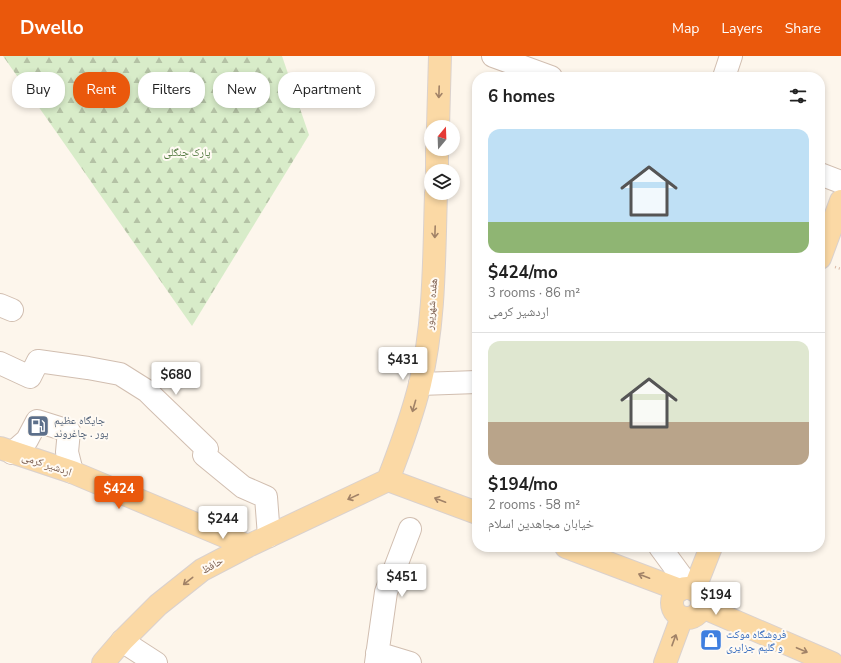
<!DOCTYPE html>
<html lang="en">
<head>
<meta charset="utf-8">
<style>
  body { margin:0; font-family:"Nunito Sans","Noto Naskh Arabic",sans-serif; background:#f6f6f6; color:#222; height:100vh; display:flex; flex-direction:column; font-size:15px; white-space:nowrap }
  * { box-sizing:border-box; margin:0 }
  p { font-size:13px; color:#767676 }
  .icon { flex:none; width:22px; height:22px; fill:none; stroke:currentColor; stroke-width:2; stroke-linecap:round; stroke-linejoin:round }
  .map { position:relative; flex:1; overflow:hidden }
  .details { position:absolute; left:472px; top:16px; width:353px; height:480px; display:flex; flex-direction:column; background:#fff; border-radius:16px; box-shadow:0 2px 6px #0003 }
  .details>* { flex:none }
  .top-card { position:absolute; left:12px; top:16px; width:380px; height:36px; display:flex; gap:8px }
  .needle { width:26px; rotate:19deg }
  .controls { position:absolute; left:424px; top:64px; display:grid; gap:8px }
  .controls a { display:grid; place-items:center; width:36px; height:36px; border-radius:50%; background:#fff; box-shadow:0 2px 6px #0003; font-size:20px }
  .price { position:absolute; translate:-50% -34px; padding:0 9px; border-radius:4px; background:#fff; color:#222; font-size:13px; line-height:26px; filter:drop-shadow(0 1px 2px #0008) }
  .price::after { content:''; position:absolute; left:50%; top:24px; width:12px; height:9px; margin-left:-6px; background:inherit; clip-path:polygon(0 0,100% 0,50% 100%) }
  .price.selected { background:#ea580c; color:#fff }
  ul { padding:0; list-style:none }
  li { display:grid; align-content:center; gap:8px; height:212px; padding:0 16px }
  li+li { border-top:1px solid #e0e0e0 }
  li span { display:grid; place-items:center; height:124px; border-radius:12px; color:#555 }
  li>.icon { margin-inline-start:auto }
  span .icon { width:72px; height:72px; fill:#fffc; stroke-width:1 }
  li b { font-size:17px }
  h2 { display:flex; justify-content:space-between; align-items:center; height:48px; padding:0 16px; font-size:17px }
  .pill { padding:0 14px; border-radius:16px; background:#fff; box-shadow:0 2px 6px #0003; font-size:14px; line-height:36px }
  .pill.selected { background:#ea580c; color:#fff }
  header { display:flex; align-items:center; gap:24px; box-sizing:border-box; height:56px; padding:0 20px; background:#ea580c; color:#fff }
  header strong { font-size:19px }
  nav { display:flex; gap:22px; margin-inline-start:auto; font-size:14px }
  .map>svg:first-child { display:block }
  .forest { fill:url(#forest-firs) }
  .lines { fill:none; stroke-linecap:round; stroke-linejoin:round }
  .minor-casing { stroke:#d1beb0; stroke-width:24 }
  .major-casing { stroke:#dad1cd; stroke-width:24 }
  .path { stroke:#d9b8a5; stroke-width:2.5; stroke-dasharray:1 3; stroke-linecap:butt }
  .minor { stroke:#fff; stroke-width:22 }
  .major { stroke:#fbd9a5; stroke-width:22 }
  .oneway { stroke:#a18267 }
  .labels { text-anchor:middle; stroke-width:4; stroke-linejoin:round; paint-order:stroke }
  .park-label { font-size:11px; fill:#537a41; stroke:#fffaf3 }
  .street-label { font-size:11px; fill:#7a5c4d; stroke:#fffaf3 }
  .service-label { font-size:11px; fill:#4e5e75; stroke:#fffaf3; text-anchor:start }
  .shop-label { font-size:11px; fill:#366cbe; stroke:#fffaf3; text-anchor:start }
</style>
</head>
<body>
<header>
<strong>Dwello</strong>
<nav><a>Map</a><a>Layers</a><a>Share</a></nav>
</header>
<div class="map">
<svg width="841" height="607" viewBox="0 0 841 607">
  <defs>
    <pattern id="forest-firs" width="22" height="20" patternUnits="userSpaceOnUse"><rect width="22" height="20" fill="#d8ecc9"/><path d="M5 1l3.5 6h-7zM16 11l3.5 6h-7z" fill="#b4c2a5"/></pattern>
  </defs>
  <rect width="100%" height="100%" fill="#fdf6ec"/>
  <!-- forest -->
  <path class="forest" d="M 3,0 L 282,0 L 309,79 L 192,270 Z"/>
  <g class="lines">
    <!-- minor casing -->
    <g class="minor-casing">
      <path id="minor" d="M 493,0 L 551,21
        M 724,21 L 731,0
        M 820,118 L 841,126
        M 0,249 L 12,254
        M 0,307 L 30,321 L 38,305 L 88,312 L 120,318 L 147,335 L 156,344 L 207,393 L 204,399 L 243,431 L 266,441 L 269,480
        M 420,328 L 477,326
        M 12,397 L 27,384 L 37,365 L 69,375 L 67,396 L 72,416
        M 660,491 L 690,532
        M 122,585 L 156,607
        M 377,597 L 410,607
        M 376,607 L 386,536 L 410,473"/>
    </g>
    <!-- major casing -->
    <g class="major-casing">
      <path id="major" d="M 438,71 L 440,0
        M 437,115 L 437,93
        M 820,202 L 841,145
        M 0,392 L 72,416 L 248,490
        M 388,424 C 400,393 412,361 420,328 C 435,266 434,200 436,137
        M 388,424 L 477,457
        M 566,491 L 680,534
        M672 547a15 15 0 1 1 30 0a15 15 0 1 1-30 0Z
        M 694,534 L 711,491
        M 702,551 L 832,607
        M 103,607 L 122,585 L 158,549 L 202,514 L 248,490 L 388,424
        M 665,607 L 682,561"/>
    </g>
    <!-- path -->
    <path class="path" d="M 835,211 L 841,213"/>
    <!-- minor -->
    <use href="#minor" class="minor"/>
    <!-- major -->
    <use href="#major" class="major"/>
  </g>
  <!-- one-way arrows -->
  <defs><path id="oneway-shaft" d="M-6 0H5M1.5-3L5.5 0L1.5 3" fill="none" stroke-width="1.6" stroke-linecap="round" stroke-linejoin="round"/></defs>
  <g class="oneway">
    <use href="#oneway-shaft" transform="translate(439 36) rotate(92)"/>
    <use href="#oneway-shaft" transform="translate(435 176) rotate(92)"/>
    <use href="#oneway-shaft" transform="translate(414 350) rotate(106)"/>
    <use href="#oneway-shaft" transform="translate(353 441) rotate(155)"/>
    <use href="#oneway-shaft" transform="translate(440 444) rotate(-159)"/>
    <use href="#oneway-shaft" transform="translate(644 520) rotate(-159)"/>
    <use href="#oneway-shaft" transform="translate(188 525) rotate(142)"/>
    <use href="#oneway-shaft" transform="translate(674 584) rotate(-70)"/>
    <use href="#oneway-shaft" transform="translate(802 594) rotate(23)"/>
  </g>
  <!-- icons -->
  <defs>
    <g id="fuel-square" transform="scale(1.15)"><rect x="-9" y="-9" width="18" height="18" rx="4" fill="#5c6f8a" stroke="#fffaf3"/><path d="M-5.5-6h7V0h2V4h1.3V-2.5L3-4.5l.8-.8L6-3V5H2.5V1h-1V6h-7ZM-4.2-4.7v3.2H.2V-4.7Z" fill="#fff"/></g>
    <g id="shop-square" transform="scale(1.15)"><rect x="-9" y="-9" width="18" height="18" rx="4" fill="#3f7fe0" stroke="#fffaf3"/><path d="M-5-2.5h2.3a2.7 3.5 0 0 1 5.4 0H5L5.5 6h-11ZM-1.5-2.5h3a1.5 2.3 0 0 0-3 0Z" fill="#fff"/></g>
  </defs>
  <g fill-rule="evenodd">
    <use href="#fuel-square" x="38" y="370"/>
    <use href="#shop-square" x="711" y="584"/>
  </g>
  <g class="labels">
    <!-- park labels -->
    <g class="park-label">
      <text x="187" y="100">پارک جنگلی</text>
    </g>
    <!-- street labels -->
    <g class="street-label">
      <text transform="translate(431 248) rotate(-85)" y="4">هفده شهریور</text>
      <text transform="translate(47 408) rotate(18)" y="4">اردشیر کرمی</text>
      <text transform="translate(212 509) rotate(-29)" y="4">حافظ</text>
    </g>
    <!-- service labels -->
    <g class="service-label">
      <text x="54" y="368">جایگاه عظیم<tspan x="54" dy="13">پور . چاغروند</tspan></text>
    </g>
    <!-- shop labels -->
    <g class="shop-label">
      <text x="726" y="582">فروشگاه موکت<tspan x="726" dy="13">و گلیم جزایری</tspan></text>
    </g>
  </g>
</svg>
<div class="controls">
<a><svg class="needle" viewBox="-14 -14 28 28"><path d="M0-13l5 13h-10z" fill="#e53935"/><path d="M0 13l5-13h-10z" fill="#767676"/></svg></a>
<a><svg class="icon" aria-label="layers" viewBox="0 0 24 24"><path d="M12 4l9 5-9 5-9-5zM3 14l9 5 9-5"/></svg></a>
</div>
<b class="price" style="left:403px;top:325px">$431</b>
<b class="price" style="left:176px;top:340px">$680</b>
<b class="price selected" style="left:119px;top:454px">$424</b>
<b class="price" style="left:223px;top:484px">$244</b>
<b class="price" style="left:402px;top:542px">$451</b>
<b class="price" style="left:716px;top:560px">$194</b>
<div class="top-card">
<a class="pill">Buy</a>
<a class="pill selected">Rent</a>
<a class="pill">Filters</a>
<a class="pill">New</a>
<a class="pill">Apartment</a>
</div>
<section class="details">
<h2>6 homes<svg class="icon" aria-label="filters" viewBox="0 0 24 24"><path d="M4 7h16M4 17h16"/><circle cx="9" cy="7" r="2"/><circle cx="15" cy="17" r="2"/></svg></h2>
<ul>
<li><span style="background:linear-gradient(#bfe0f5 75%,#8fb573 0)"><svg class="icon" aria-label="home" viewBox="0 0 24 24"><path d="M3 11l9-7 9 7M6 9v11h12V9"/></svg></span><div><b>$424/mo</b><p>3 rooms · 86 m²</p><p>اردشیر کرمی</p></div></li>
<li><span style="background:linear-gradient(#dfe7d0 65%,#b9a48a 0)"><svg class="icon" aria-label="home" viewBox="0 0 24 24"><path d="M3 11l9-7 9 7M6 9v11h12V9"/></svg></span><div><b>$194/mo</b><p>2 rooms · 58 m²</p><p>خیابان مجاهدین اسلام</p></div></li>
</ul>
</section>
</div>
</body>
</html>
